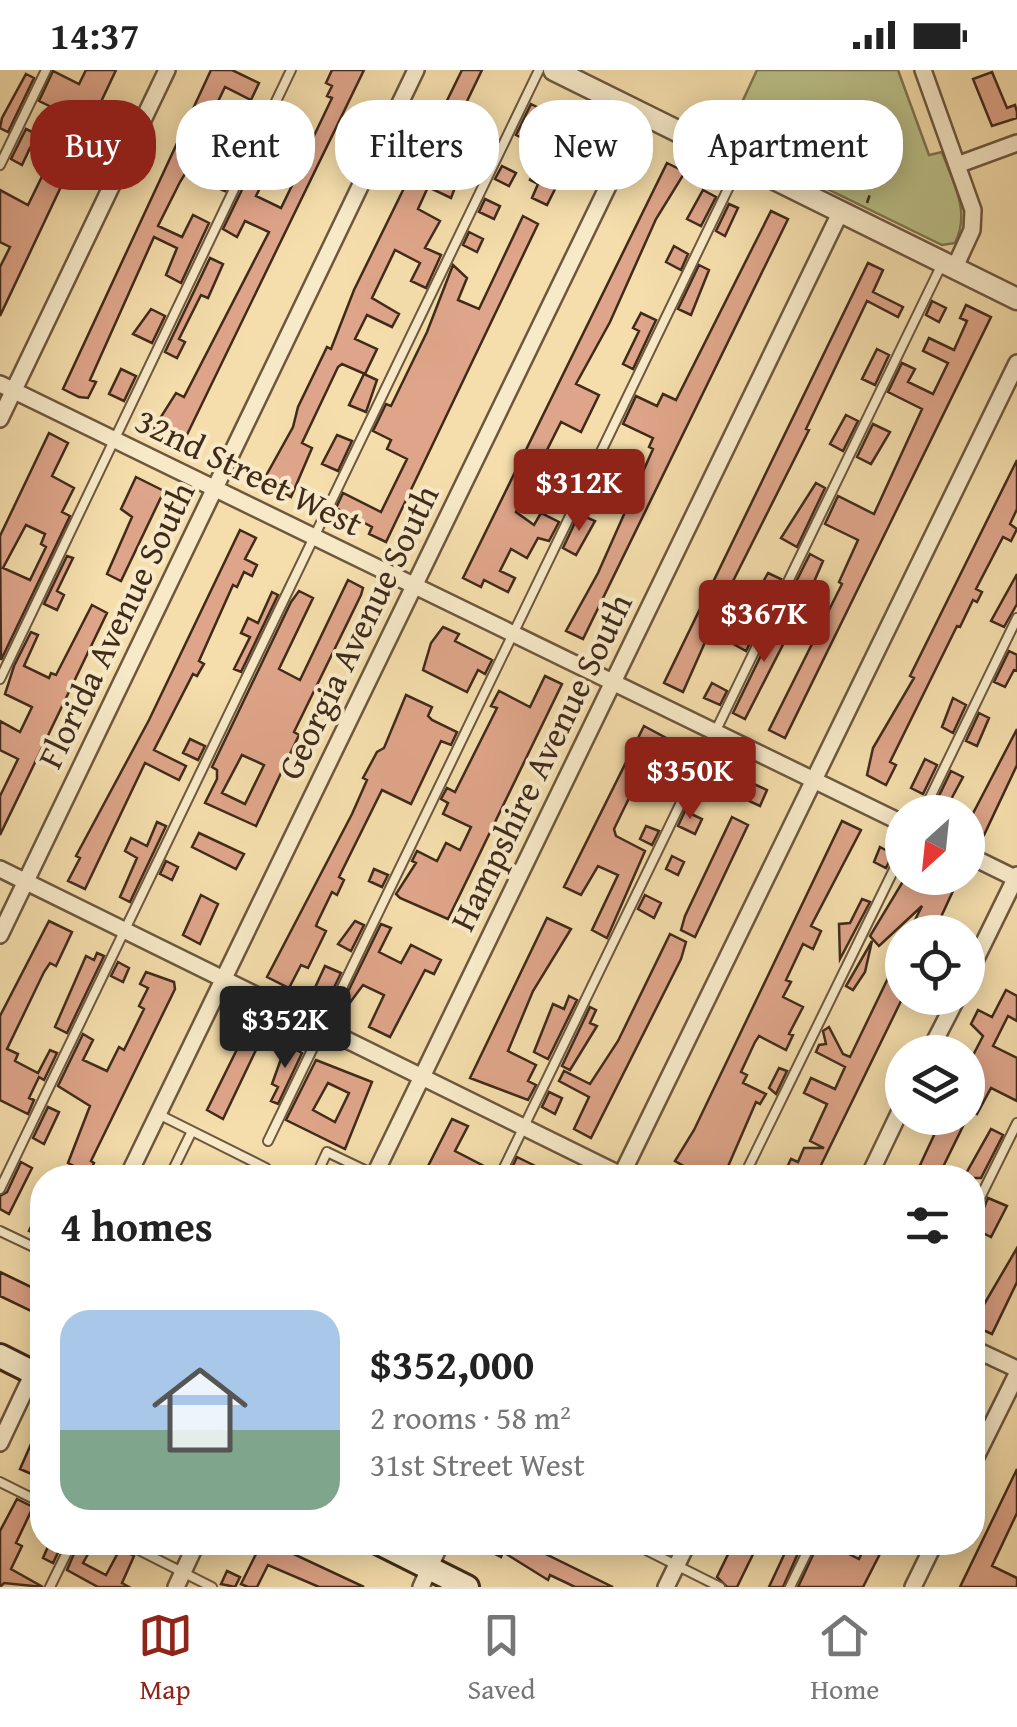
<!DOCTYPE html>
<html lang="en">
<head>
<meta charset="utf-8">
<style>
  body { margin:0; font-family:"Gentium Book Plus",serif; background:#f6f6f6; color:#222; height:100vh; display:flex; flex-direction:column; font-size:38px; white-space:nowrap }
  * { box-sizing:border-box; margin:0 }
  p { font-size:32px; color:#767676 }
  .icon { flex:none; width:55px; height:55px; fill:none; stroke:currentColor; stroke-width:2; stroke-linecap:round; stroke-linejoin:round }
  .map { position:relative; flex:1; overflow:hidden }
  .drawer { position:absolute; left:30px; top:1095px; width:955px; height:390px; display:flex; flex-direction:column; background:#fff; border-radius:40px; box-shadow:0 5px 25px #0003 }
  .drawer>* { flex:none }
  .hud { position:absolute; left:30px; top:30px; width:958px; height:90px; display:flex; gap:20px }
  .needle { width:65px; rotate:207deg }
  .buttons { position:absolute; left:885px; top:725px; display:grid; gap:20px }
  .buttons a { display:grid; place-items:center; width:100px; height:100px; border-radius:50%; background:#fff; box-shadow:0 5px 25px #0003; font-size:50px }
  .price { position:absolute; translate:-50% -85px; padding:0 22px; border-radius:10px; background:#8f2418; color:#fff; font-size:32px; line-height:65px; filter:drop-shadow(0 2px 5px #0008) }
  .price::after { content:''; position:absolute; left:50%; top:60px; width:30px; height:22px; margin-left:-15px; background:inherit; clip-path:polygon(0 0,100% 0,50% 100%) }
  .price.active { background:#222; color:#fff }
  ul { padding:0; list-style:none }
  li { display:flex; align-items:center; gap:30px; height:250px; padding:0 30px }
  li span { display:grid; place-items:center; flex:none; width:280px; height:200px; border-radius:30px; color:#555 }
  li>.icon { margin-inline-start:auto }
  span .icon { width:120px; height:120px; fill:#fffc; stroke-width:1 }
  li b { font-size:42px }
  h2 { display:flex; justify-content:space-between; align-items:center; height:120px; padding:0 30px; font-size:42px }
  .tag { padding:0 35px; border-radius:40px; background:#fff; box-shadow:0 5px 25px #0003; font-size:35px; line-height:90px }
  .tag.active { background:#8f2418; color:#fff }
  .status { display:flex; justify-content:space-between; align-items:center; height:70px; padding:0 50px; background:#fff; direction:ltr }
  .status svg { height:28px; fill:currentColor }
  .menu { display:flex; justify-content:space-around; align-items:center; height:140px; border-top:2px solid #e0e0e0; background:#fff; font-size:28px; color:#767676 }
  .menu a { display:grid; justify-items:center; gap:5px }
  .menu .active { color:#8f2418 }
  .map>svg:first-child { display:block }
  .green { fill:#bcc189; stroke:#7e7652; stroke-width:2.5 }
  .building { fill:#dfa58a; stroke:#402b1b; stroke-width:2.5; fill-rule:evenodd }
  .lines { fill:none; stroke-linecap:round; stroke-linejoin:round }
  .service-casing { stroke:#6d583f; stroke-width:12 }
  .minor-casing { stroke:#6d583f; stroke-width:20 }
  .tertiary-casing { stroke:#6d583f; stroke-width:25 }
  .secondary-casing { stroke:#402b1b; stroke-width:28 }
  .path { stroke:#402b1b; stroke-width:2.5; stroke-dasharray:8 5; stroke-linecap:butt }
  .service { stroke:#f8eac9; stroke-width:8 }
  .minor { stroke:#f8eac9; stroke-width:15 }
  .tertiary { stroke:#f8eac9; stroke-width:20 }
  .secondary { stroke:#f8eac9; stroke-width:22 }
  .labels { text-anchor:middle; stroke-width:8; stroke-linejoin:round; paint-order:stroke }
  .street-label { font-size:35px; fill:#402b1b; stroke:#f8eac9 }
</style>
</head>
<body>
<div class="status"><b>14:37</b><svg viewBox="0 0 49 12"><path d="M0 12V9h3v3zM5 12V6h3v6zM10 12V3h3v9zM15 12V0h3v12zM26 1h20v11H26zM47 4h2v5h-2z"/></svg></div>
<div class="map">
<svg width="1017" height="1517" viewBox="0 0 1017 1517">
  <rect width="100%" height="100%" fill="#f5deac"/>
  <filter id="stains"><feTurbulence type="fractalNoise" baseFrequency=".002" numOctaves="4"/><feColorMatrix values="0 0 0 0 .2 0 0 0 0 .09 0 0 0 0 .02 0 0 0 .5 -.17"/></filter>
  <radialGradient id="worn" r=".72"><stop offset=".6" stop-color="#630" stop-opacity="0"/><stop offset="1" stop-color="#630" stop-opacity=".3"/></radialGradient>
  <!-- green -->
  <path class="green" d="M 757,0 L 898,0 L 929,85 L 942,82 C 953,113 971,141 955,173 L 942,175 L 725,69 Z"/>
  <!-- building -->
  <path class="building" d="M 86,0 L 116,0 L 0,246 L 0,197 L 10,177 L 0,172 L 0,120 L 28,135 L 51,88 L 30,78 L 22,95 L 11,89 L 26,59 L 53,72 L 62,69 L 72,47 L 39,31 L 53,1 L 79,14 Z
    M 211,0 L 232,0 L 259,13 L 251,30 L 225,17 L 213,42 L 224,47 L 203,87 L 197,84 L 180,112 L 158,156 L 182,167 L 193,145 L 209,153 L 181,213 L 166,205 L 177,178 L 154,167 L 90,310 L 96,312 L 88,328 L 79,327 L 63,319 Z
    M 332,0 L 364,0 L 181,377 L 152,361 L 176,323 L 184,327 L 269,162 L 245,151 L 237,167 L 223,159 L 253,97 L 267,104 L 256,126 L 281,138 L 301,97 L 296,94 L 307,70 L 311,72 L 332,28 L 327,26 L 332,16 L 326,13 Z
    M 462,0 L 482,0 L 432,104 L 456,115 L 451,128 L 428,117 L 418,139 L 440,151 L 425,178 L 441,185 L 426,218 L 411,211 L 420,193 L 395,180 L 372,228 L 399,244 L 392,257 L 367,245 L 355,269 L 377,279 L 365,304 L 342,294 L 338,297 L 302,373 L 312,378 L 291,427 L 262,413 L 293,357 L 298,337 L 327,277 L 331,279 L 354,220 Z
    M 992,2 L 1007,38 L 1015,35 L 1017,42 L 1017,48 L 992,56 L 973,9 Z
    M 26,4 L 34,8 L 8,62 L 0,58 L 2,48 Z
    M 531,34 L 545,41 L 528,71 L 516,65 Z
    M 572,46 L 588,53 L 547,135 L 532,128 L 538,114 L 530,110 L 535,100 L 543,104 Z
    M 477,65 L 495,74 L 488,88 L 470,79 Z
    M 667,93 L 685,102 L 656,149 L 610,252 L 576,314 L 599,325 L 581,362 L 561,352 L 516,442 L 534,455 L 541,443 L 559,452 L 549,471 L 538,468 L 527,488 L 511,479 L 500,501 L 515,508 L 508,522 L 484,510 L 481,517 L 463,508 Z
    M 502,96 L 516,103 L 509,116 L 495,109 Z
    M 217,101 L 231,108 L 225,121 L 211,115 Z
    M 703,120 L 716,127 L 701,156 L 687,149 Z
    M 485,129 L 500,136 L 494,149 L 479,142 Z
    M 729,134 L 738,138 L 725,166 L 716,161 Z
    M 771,141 L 788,149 L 583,569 L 566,561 L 598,503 L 653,379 L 649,377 L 653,368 L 623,354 L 636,326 L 657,336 L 663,324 L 676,330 Z
    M 523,146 L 538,154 L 386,472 L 369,464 L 372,457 L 336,438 L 343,423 L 381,442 L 407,389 L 387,379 L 391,370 L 373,361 L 386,334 L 391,336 L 427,262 L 453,195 L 467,208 L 458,230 L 479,239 Z
    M 469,162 L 483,169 L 477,182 L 463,175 Z
    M 674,176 L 688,184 L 681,200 L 666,192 Z
    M 210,188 L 223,194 L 208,228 L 201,225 L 179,269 L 185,272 L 177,288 L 165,282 Z
    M 868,193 L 883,200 L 873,222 L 903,237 L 898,247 L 867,231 L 806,359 L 809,360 L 718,541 L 725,545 L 722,552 L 753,567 L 746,581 L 710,561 L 683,622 L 664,613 Z
    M 699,195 L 709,200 L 691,245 L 678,239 Z
    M 932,231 L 946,238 L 939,252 L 926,245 Z
    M 966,235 L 991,247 L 785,668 L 769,660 L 842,514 L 839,512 L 858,470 L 825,454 L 838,426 L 874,444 L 922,339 L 888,322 L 902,293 L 915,299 L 908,312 L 933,324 L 948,293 L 923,281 L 929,268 L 954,280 L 967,251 L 960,248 Z
    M 151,239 L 165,246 L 152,273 L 133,264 Z
    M 641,243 L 656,250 L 633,299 L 623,294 L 639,261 L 633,258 Z
    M 877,279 L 889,285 L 875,315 L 862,309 Z
    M 121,299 L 136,306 L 124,331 L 109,324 Z
    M 364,304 L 377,310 L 366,342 L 349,335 Z
    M 846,345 L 858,351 L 843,381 L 830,374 Z
    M 873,354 L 890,362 L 871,394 L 857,387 Z
    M 49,363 L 68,373 L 52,406 L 74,418 L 62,442 L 70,446 L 1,590 L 0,466 ZM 26,455 L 45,464 L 41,474 L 46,477 L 30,510 L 3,498 Z
    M 337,365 L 352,371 L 338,401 L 322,394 Z
    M 570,384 L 587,393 L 577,410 L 561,402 Z
    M 608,385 L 616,389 L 602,418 L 594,414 Z
    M 1017,390 L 1017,439 L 1010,454 L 1017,459 L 1011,471 L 1003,467 L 976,519 L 982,522 L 977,532 L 973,530 L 960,557 L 957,556 L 890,692 L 896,695 L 886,715 L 867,705 L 873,678 L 914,608 L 910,606 Z
    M 136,407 L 164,421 L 121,511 L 107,504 L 132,447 L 121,439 Z
    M 816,413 L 825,418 L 797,477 L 781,468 Z
    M 579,444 L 595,451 L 576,485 L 563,478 Z
    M 240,460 L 256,468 L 245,489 L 257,495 L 252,506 L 244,502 L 237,517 L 233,515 L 199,591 L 204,594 L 197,606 L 193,604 L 154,680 L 186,696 L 179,710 L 145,693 L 85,819 L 68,811 L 80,788 L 76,786 L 149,650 Z
    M 810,484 L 823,491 L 810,521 L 795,514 Z
    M 67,486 L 73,488 L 57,521 L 64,525 L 57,540 L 44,534 Z
    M 768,503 L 781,509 L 767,537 L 753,530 Z
    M 1017,504 L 1017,534 L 1004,557 L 991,551 Z
    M 348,510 L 363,518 L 361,525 L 294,662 L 299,665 L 256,756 L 205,733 L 217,709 L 217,700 L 212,697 L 291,532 L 299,521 L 313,528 L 279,599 L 300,610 ZM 242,685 L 264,695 L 245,734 L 222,723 Z
    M 272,522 L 278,525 L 241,602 L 234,599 L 250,567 L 241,563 L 248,548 L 258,553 Z
    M 92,535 L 107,543 L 0,765 L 0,726 L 18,689 L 0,680 L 0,651 L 20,662 L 32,637 L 5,624 L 14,596 L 31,562 L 38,565 L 24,596 L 49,608 L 51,603 L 56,605 Z
    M 781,544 L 795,551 L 745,649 L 733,643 Z
    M 443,557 L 459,564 L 455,571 L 492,590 L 485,604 L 478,600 L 467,622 L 423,600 L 431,573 Z
    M 1009,581 L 1017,585 L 1017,601 L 1014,600 L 1005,617 L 994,612 Z
    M 545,606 L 562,614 L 448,849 L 400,828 L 396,824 L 416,793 L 412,791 L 417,781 L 437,791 L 446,773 L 460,780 L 471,757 L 443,744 L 448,733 L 441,729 L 447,718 L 455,722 L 497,638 L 491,636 L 499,621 L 530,637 Z
    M 712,613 L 727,621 L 720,635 L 704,628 Z
    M 406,625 L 432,637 L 428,646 L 432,650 L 457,662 L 451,675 L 441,671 L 411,734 L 382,720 L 339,807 L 344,810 L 337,825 L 332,822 L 318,851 L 316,856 L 326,861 L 308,898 L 301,895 L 289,918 L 267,907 L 352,744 L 367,710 L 363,708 L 377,682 L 384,678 Z
    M 953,628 L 966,635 L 953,663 L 942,657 Z
    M 979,643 L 989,648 L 977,676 L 966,671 Z
    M 644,656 L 696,684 L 673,724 L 641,706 L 631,724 L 614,759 L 616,766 L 645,781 L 607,868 L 592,860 L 618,805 L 598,796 L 581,825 L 564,817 Z
    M 1017,659 L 1017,695 L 984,765 L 968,758 L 968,753 Z
    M 190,669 L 205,676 L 198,690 L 183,683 Z
    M 925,689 L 937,695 L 923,724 L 911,718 Z
    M 708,693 L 721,700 L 714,714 L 701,708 Z
    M 951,701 L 963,707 L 948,735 L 937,730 Z
    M 743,709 L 767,720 L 760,736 L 736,725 Z
    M 685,741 L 702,749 L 695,764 L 678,756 Z
    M 732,747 L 748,755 L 695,867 L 681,860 L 685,846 Z
    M 842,751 L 861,760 L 811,856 L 821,861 L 813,879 L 803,874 L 786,910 L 791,912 L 783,927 L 803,937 L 789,964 L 793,965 L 786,980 L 759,966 L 755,972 L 741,1002 L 747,1005 L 743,1013 L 766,1024 L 760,1034 L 756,1032 L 723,1108 L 705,1108 L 675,1091 L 694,1060 Z
    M 157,752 L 166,756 L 130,832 L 120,827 L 137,788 L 125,781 L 131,768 L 147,776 Z
    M 646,756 L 659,761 L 652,775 L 640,769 Z
    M 199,763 L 244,784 L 236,799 L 192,777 Z
    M 880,777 L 893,784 L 886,798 L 874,792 Z
    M 672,786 L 684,792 L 678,805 L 666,799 Z
    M 166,791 L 178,797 L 172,810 L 160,804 Z
    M 374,799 L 388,805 L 382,817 L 369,811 Z
    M 905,808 L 959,808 L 934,862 L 909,862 L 922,836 L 879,876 L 870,866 Z
    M 201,825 L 218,834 L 200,874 L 183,865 Z
    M 645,825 L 661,833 L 654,848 L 638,839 Z
    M 862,829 L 870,832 L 840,889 L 839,854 L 850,853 Z
    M 547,848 L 571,859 L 533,921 L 508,981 L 536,995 L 528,1011 L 536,1015 L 528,1030 L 470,1008 Z
    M 49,851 L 72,862 L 56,896 L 50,893 L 44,902 L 7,979 L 18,984 L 15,991 L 38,1003 L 50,980 L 57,983 L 44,1010 L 39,1007 L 29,1028 L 34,1030 L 28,1044 L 0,1030 L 0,946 Z
    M 355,851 L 364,855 L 351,881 L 338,874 Z
    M 381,854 L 391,858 L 379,882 L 401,893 L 411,875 L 441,890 L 434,904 L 425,900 L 390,967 L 369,957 L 384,925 L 363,915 L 346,938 L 341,936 Z
    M 670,864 L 686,872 L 681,889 L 591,1068 L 574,1059 L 589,1027 L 559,1011 L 564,1001 L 590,1014 L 618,971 Z
    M 872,871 L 865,902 L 853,920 L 846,916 Z
    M 902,879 L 902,929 L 822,1093 L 815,1108 L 784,1104 L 791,1089 L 798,1092 L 804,1078 L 824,1078 L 810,1071 L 827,1034 L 804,1023 L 811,1008 L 835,1019 L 845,997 L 816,982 L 819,975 L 826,974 L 823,961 L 829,957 L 843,984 L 850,987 Z
    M 97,883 L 104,886 L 67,963 L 55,957 L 86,886 L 94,890 Z
    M 118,892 L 129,898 L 123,912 L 111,906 Z
    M 325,896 L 341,903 L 328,930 L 313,922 Z
    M 146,902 L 174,912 L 175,919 L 91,1091 L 94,1093 L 87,1108 L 69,1108 L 74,1096 L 68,1093 L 90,1036 L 58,1016 L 83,964 L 93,970 L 83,990 L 107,1001 L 119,977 L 124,980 L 144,939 L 139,936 L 148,918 L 140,914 Z
    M 1006,920 L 1017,926 L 1017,951 L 1008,946 L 993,976 L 1017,988 L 1017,1031 L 991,1018 L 977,1044 L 968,1039 L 968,995 L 983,966 L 971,954 L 978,940 L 992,947 Z
    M 569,926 L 577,930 L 548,989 L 534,982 L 553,934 L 564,939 Z
    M 590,937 L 596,940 L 590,953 L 597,956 L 570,1000 L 562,996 Z
    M 252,949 L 266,956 L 265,961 L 223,1049 L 207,1040 Z
    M 286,975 L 302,983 L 278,1034 L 271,1031 L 278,1017 L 272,1014 Z
    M 316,990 L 372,1012 L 345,1079 L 286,1050 ZM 328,1013 L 349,1023 L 335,1052 L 313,1040 Z
    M 779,998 L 787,1001 L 776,1024 L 769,1018 Z
    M 549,1022 L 562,1028 L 555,1044 L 542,1037 Z
    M 48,1037 L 59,1042 L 44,1074 L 33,1068 Z
    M 942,1048 L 967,1048 L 943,1097 L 964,1107 L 991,1059 L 1003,1065 L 981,1108 L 914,1108 Z
    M 452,1049 L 468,1056 L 455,1081 L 486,1097 L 481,1108 L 422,1108 Z
    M 517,1087 L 560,1108 L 522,1108 L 510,1102 Z
    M 21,1092 L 32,1098 L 9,1144 L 0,1139 L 0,1126 L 7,1122 Z
    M 988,1128 L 1007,1136 L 991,1167 L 975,1159 Z
    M 42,1133 L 42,1167 L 29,1161 Z
    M 1017,1178 L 1017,1212 L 992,1264 L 972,1255 L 972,1239 L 979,1243 Z
    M 42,1192 L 42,1224 L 31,1241 L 0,1226 L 0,1202 L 31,1217 Z
    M 42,1349 L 42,1387 L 34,1405 L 20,1399 Z
    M 1017,1399 L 1017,1443 L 992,1496 L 1017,1508 L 1017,1517 L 960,1517 Z
    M 17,1429 L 33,1437 L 16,1473 L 22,1476 L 11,1499 L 43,1517 L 4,1513 L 0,1517 L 0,1461 Z
    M 50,1472 L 63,1472 L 53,1493 L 43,1488 Z
    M 79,1472 L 92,1477 L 83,1493 L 106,1505 L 120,1479 L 134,1486 L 122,1513 L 129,1517 L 98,1517 L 67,1500 Z
    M 233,1472 L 268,1472 L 364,1517 L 319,1517 L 268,1495 L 257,1517 L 248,1517 L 241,1514 L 256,1484 Z
    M 471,1472 L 521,1472 L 613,1517 L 575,1517 L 550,1505 L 548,1510 L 503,1482 L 501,1487 Z
    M 734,1472 L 759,1472 L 737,1517 L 727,1517 L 717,1507 Z
    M 790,1472 L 803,1472 L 783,1517 L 769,1517 Z
    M 819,1472 L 840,1472 L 837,1478 L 859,1489 L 867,1472 L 886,1472 L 863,1517 L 798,1517 Z
    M 227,1501 L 240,1507 L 235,1517 L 221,1514 Z"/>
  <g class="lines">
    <!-- service casing -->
    <g class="service-casing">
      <path id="service" d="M 0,95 L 46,0
        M 0,609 L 291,0
        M 923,742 L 1017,548
        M 158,1044 L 192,1061 L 169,1108
        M 192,1061 L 266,1098 L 261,1108
        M 268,1071 L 739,96
        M 315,1108 L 327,1082 L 375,1105
        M 499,1108 L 942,194
        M 743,1108 L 902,783
        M 0,1119 L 539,0
        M 972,1144 L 1017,1053
        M 0,1161 L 42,1181
        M 0,1412 L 42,1433
        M 123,1472 L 212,1517
        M 630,1472 L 720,1517
        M 50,1517 L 72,1472
        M 790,1517 L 812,1472"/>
    </g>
    <!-- minor casing -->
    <g class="minor-casing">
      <path id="minor" d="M 923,0 L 973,140 L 972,160 L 955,197
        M 957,95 L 1017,73
        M 0,314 L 902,753
        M 0,349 L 167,0
        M 968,785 L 1017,809
        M 0,799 L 627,1108
        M 0,865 L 416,0
        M 968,905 L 1017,805
        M 929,982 L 957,928
        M 127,1108 L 643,44
        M 373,1108 L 841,141
        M 620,1108 L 1017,293
        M 868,1108 L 902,1037
        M 972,1278 L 1017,1299
        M 0,1373 L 42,1284
        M 972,1395 L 1017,1304
        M 176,1517 L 197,1472
        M 421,1517 L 441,1472
        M 666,1517 L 688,1472
        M 913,1517 L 935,1472"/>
    </g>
    <!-- tertiary casing -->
    <g class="tertiary-casing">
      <path id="tertiary" d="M 554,0 L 1017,229"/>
    </g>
    <!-- secondary casing -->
    <g class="secondary-casing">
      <path id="secondary" d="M 0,1286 L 42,1307
        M 377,1472 L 467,1517"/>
    </g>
    <!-- path -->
    <path class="path" d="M 867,133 L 871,121"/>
    <!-- service -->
    <use href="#service" class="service"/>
    <!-- minor -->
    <use href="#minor" class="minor"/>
    <!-- tertiary -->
    <use href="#tertiary" class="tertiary"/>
    <!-- secondary -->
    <use href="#secondary" class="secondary"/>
  </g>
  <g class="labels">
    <!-- street labels -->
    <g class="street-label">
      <text transform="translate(249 402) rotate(26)" y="12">32nd Street West</text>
      <text transform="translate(116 555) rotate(-64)" y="12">Florida Avenue South</text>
      <text transform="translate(358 562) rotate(-64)" y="12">Georgia Avenue South</text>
      <text transform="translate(541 692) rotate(-64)" y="12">Hampshire Avenue South</text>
    </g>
  </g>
  <rect width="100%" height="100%" filter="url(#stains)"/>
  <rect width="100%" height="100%" fill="url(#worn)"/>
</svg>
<div class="buttons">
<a><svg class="needle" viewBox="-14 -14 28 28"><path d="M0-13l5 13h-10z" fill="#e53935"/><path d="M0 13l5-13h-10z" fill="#767676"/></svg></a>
<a><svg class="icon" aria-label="locate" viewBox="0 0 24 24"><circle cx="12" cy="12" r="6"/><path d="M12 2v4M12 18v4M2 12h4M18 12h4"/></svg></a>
<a><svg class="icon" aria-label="layers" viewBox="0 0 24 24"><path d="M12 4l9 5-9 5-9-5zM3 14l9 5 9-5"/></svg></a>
</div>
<b class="price" style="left:579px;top:464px">$312K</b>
<b class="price" style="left:764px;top:595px">$367K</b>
<b class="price" style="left:690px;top:752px">$350K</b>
<b class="price active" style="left:285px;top:1001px">$352K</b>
<div class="hud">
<a class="tag active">Buy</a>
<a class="tag">Rent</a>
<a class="tag">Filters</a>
<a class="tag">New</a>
<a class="tag">Apartment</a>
</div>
<section class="drawer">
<h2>4 homes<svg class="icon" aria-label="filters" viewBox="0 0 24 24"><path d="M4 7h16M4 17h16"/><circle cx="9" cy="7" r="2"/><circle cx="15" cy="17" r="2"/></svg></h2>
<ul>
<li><span style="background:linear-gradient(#a9c7e8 60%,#7fa58c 0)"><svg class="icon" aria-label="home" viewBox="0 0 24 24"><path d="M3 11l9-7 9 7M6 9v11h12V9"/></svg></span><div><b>$352,000</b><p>2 rooms · 58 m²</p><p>31st Street West</p></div></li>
</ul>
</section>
</div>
<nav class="menu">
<a class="active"><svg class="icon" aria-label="map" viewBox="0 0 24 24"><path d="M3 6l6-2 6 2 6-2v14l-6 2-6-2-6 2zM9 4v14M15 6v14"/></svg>Map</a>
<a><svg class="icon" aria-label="saved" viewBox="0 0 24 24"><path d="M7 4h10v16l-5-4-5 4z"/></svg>Saved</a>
<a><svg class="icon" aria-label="home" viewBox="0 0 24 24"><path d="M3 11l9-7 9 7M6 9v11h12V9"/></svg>Home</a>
</nav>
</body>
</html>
